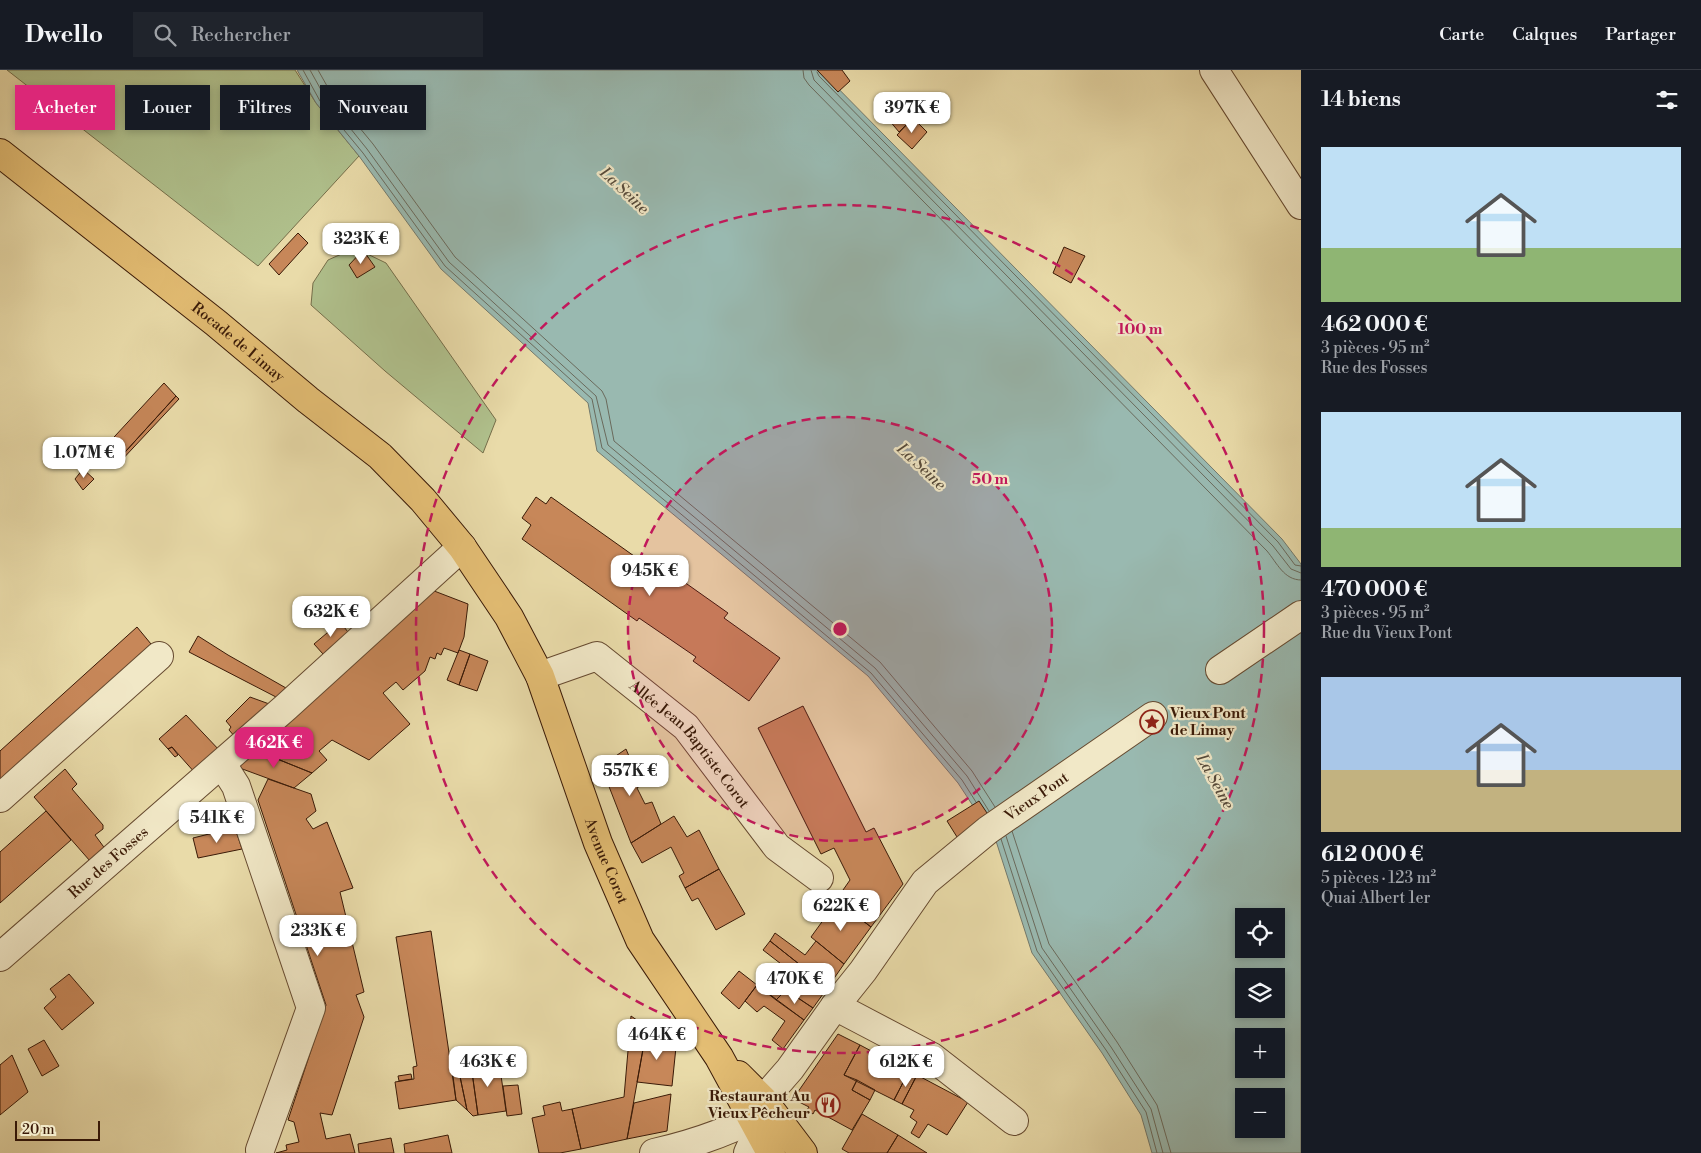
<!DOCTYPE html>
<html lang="fr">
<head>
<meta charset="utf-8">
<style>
  body { margin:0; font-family:"Libre Bodoni",serif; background:#20242c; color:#f1f3f6; height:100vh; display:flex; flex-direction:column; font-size:19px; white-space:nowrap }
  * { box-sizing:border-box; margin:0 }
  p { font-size:16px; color:#9ea1a6 }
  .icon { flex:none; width:28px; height:28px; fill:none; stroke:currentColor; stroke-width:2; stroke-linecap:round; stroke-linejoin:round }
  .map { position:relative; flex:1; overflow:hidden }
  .drawer { display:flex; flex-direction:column; background:#171b24; width:400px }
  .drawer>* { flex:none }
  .hud { position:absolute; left:15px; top:15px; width:475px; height:45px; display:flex; gap:10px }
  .tools { position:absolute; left:1235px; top:838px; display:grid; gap:10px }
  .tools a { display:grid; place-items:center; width:50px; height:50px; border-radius:0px; background:#171b24; box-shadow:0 2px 8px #0003; font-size:25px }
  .scale { position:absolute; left:15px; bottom:12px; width:85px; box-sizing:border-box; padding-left:5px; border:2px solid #3a1a07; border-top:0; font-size:14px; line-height:18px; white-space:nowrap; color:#3a1a07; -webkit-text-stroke:4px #f1e8c7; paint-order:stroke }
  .price { position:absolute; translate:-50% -42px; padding:0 11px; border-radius:10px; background:#fff; color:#222; font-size:16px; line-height:32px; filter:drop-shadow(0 1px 2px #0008) }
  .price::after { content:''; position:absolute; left:50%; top:30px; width:15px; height:11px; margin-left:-8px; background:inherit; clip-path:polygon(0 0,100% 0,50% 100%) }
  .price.selected { background:#db2777; color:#fff }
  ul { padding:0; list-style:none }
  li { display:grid; align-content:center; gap:10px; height:265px; padding:0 20px }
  li span { display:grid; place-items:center; height:155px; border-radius:0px; color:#555 }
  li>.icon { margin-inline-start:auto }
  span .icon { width:90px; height:90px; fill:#fffc; stroke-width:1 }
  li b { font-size:21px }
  h2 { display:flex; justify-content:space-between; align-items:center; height:60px; padding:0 20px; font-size:21px }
  .pill { padding:0 18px; border-radius:0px; background:#171b24; box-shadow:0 2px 8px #0003; font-size:18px; line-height:45px }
  .pill.selected { background:#db2777; color:#fff }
  header { display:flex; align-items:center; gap:30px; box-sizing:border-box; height:70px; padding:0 25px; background:#171b24; border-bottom:1px solid #363941 }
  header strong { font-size:24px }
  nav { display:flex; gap:28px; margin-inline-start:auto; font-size:18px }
  .search { width:350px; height:45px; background:#20242c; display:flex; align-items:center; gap:12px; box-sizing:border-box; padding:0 18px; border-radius:0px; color:#9ea1a6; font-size:19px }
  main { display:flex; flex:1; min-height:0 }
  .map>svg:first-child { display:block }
  .green { fill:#b0c18d; stroke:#756e4a }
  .water { fill:#99b9b0; stroke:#73796c; fill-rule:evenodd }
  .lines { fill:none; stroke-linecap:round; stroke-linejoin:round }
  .shore { stroke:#6a6a5c; stroke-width:1 }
  .building { fill:#c78759; stroke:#3a1a07 }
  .minor-casing { stroke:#664a30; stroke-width:30 }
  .major-casing { stroke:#3a1a07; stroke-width:30 }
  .minor { stroke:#f1e8c7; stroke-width:28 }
  .major { stroke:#e4be74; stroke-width:28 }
  .ring { fill:none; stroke:#c2185b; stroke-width:2.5; stroke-dasharray:9 6 }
  .labels { text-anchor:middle; stroke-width:4.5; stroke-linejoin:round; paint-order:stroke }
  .street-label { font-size:15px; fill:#3a1a07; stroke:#f1e8c7 }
  .poi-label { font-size:15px; font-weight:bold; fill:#3a1a07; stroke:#f1e8c7; text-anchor:start }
  .water-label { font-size:16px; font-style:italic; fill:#564a3a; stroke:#f1e8c7 }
  .centre { fill:#c2185b; stroke:#f1e8c7; stroke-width:2.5 }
  .ring-label { font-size:15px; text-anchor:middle; font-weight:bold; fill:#c2185b; stroke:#f1e8c7; stroke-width:4.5; stroke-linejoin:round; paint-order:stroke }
</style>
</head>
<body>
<header>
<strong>Dwello</strong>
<div class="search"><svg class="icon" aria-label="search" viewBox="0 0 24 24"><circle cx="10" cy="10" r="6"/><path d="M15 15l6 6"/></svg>Rechercher</div>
<nav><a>Carte</a><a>Calques</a><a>Partager</a></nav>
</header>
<main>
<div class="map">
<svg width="1301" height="1083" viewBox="0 0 1301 1083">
  <rect width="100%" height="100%" fill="#e9dba9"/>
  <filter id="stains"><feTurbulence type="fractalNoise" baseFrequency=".004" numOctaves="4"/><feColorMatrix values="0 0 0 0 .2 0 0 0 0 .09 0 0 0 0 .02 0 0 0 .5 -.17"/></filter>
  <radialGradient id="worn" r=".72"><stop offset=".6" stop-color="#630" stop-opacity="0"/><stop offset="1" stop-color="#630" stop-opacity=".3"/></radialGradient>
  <!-- green -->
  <path class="green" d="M 7,0 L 295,0 L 316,33 L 359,86 L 258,196 Z
    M 355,178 L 386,193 L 496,350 L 483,383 L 385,301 L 311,235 L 313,213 L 328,190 Z"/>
  <!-- water -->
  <path class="water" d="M 297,0 L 820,0 L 1282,469 L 1301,494 L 1301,1083 L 1152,1083 L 1141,1045 L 1102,983 L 1032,883 L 996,771 L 958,713 L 868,606 L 597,381 L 588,333 L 441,199 L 359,86 L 316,33 ZM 1244,846 L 1276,846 L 1276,879 L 1244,879 ZM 1244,906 L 1276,906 L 1276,939 L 1244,939 ZM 1244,966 L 1276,966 L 1276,999 L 1244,999 ZM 1244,1026 L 1276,1026 L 1276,1059 L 1244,1059 Z"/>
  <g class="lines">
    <!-- shore -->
    <path class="shore" d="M 303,0 L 320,31 L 363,83 L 445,196 L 592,329 L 602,378 L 871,603 L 962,710 L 976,732
      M 310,0 L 325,27 L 367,79 L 449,192 L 596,326 L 608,375 L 875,598 L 967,706 L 989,741
      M 318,0 L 331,23 L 373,74 L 455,187 L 602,321 L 606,329 L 614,371 L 880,592 L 972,701 L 995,737
      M 803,0 L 804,8 L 809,15 L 1267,481 C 1277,493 1284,510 1301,510
      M 811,0 L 814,10 L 1273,476 L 1291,499 L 1301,503
      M 817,2 L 819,6 L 1278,472 L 1295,495 L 1301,496
      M 1012,761 L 1049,874 L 1117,972 L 1157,1035 L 1171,1083
      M 1006,766 L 1042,878 L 1111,977 L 1151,1039 L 1163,1083
      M 1001,769 L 1037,881 L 1106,980 L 1146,1042 L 1157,1083"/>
  </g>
  <!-- building -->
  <path class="building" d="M 817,0 L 842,0 L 850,11 L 838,22 Z
    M 896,42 L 907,54 L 899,62 L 889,50 Z
    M 913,48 L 927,62 L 912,79 L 897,65 Z
    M 298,163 L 308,173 L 279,205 L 269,194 Z
    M 1064,177 L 1085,186 L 1071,213 L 1053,203 Z
    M 363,180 L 375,197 L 357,208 L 349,195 Z
    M 164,313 L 176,326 L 116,392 L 103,379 Z
    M 176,326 L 179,329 L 118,394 L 116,392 Z
    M 83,399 L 94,409 L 83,420 L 75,409 Z
    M 536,427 L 546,434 L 551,427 L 665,508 L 670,502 L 728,543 L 724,548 L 780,588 L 749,631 L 693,591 L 696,587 L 639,548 L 637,551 L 522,469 L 531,455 L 522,448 Z
    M 429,519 L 468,534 L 464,567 L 458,583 L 444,578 L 441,585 L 437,583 L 435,589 L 430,587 L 425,601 L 403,620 L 396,612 L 383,623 L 410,654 L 369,690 L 332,670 L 319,681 L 327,690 L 312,703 L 255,680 Z
    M 340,552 L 348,562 L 323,584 L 314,574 Z
    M 137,557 L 151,574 L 0,711 L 0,681 Z
    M 198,566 L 228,585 L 286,618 L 276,627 L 189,582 Z
    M 459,580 L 470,584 L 459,615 L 447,610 Z
    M 470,584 L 488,591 L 477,621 L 459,615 Z
    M 250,627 L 272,635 L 236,668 L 229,660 L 231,657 L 226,651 Z
    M 803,636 L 866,762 L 874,758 L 903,814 L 871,857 L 836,830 L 850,810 L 834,778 L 821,784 L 758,658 Z
    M 186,645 L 221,682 L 196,704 L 172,677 L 168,679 L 159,669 Z
    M 172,677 L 178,685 L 175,687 L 168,679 Z
    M 626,679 L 641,715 L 637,718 L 645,734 L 652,732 L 661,754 L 631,773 L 601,696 Z
    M 255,680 L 312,703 L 294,718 L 237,697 Z
    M 65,699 L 77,714 L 72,719 L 103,755 L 103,759 L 95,765 L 106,780 L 90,791 L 34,727 Z
    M 268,709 L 311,724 L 316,741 L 306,749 L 313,759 L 327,752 L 353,818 L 340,822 L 364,922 L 356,925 L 364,947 L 332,1045 L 320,1043 L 326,1069 L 350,1064 L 355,1083 L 276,1083 L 287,1080 L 286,1075 L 299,1072 L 294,1052 L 288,1050 L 326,935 L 258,730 Z
    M 979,731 L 989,746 L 957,767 L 947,751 Z
    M 46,741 L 71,770 L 0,833 L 0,782 Z
    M 674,746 L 687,767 L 699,760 L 719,799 L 685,818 L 679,806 L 684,803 L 671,777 L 642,793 L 631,773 Z
    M 225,760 L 226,763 L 236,761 L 242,779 L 198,788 L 193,768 Z
    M 719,799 L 745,844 L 716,860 L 698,828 L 692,831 L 685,818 Z
    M 837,831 L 871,857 L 844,894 L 811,867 Z
    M 431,861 L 456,1030 L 399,1039 L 395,1012 L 414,1009 L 413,997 L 417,996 L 396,867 Z
    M 775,863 L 805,885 L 816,871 L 844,894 L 828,917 L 770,871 Z
    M 770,871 L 828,917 L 813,938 L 786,920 L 776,930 L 766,922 L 785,897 L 763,880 Z
    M 739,901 L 757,915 L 739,939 L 721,923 Z
    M 69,904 L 94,933 L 62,960 L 44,938 L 56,927 L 50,919 Z
    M 757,915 L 804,950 L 783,979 L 772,970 L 785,951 L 764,936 L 757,942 L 745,931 Z
    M 786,920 L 813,938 L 804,950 L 776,930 Z
    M 631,946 L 647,957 L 627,1069 L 581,1079 L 572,1039 L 624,1027 Z
    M 647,957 L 676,977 L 672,1016 L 637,1012 Z
    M 838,964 L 860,975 L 844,1005 L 857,1010 L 852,1020 L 870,1030 L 852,1060 L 815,1040 L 813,1044 L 807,1040 L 809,1037 L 793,1029 Z
    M 44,970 L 59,996 L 42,1006 L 28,979 Z
    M 860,975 L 909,1001 L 894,1030 L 844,1005 Z
    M 12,985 L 28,1022 L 0,1045 L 0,995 Z
    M 490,986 L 491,992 L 473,994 L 472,989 Z
    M 499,991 L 506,1041 L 478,1045 L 471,995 Z
    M 471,995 L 478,1045 L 473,1046 L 467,1040 L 458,997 Z
    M 458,997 L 467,1040 L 456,1030 L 452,998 Z
    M 909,1001 L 917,1005 L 902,1034 L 894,1030 Z
    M 411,1004 L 412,1009 L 399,1011 L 398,1006 Z
    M 917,1005 L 968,1032 L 947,1065 L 928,1054 L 919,1068 L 911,1063 L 917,1052 L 910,1047 L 914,1040 L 902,1034 Z
    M 857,1010 L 875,1020 L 870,1030 L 852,1020 Z
    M 518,1015 L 522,1044 L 507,1046 L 503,1016 Z
    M 671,1024 L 667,1061 L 627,1069 L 634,1033 Z
    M 560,1032 L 562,1041 L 572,1039 L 581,1079 L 560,1083 L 539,1083 L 532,1048 L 545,1045 L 543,1036 Z
    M 862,1044 L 898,1065 L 887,1083 L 849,1083 L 842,1079 Z
    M 448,1065 L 452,1083 L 405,1083 L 404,1074 Z
    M 898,1065 L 927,1083 L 887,1083 Z
    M 391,1068 L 394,1083 L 359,1083 L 358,1074 Z"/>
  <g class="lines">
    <!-- minor casing -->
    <g class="minor-casing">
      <g id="minor">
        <path d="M 1214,0 L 1301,135"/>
        <path d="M 1220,600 L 1301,545"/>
        <path id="s1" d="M 540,606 L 597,586 L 686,657 L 777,777 L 819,808"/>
        <path d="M 222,694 L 236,716 L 311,938 L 260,1080"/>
        <path d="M 0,728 L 159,586"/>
        <path id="s2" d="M 0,887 L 286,637 L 462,477"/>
        <path d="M 835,936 L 932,987 L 1014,1051"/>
        <path id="s3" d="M 748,1041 L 763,1030 L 790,999 L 835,936 L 863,901 L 925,812 L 988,760 L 1153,646"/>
        <path d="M 654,1083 C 693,1074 734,1061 769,1039"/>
        <path d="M 748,1083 L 753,1072 L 781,1055"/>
      </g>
    </g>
    <!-- major casing -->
    <g class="major-casing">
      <g id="major">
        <path id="s4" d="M 0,83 L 216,253 L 308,330 L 380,386 L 423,430 L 462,477 L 509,547 L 540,606 L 598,773 L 640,870 L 719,987 L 771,1083"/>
        <path d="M 738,1005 L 763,1030 L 803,1083"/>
      </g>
    </g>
    <!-- minor -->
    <use href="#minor" class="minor"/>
    <!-- major -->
    <use href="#major" class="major"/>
  </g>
  <!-- distance rings -->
  <circle cx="840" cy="559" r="212" fill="#c2185b" fill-opacity=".12"/>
  <g class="ring">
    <circle cx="840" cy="559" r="212"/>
    <circle cx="840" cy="559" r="424"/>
  </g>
  <!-- icons -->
  <defs>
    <g id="sight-ring" transform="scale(1.25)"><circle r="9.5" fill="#f1e8c7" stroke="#8f2418" stroke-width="1.5"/><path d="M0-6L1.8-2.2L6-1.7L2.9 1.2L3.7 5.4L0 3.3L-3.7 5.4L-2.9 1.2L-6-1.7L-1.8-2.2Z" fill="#8f2418"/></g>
    <g id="restaurant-ring" transform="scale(1.25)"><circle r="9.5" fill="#f1e8c7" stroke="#8f2418" stroke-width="1.5"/><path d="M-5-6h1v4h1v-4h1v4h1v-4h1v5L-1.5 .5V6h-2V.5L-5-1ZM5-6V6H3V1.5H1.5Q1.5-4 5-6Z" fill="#8f2418"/></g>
  </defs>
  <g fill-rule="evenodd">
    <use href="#sight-ring" x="1152" y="652"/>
    <use href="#restaurant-ring" x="828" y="1035"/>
  </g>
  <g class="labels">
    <!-- street labels -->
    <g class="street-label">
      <text dy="5" stroke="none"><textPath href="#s4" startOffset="304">Rocade de Limay</textPath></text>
      <text dy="5" stroke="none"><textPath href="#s1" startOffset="189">Allée Jean Baptiste Corot</textPath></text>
      <text dy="5" stroke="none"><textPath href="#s3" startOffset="431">Vieux Pont</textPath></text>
      <text dy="5" stroke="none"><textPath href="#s4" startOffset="956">Avenue Corot</textPath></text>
      <text dy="5" stroke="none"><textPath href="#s2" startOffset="144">Rue des Fosses</textPath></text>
    </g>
    <!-- poi labels -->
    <g class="poi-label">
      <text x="1170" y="648">Vieux Pont<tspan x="1170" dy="17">de Limay</tspan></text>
      <text x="810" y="1031" text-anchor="end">Restaurant Au<tspan x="810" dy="17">Vieux Pêcheur</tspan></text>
    </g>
    <!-- water labels -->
    <g class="water-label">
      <text transform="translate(625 120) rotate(43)" y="6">La Seine</text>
      <text transform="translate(922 396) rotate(43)" y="6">La Seine</text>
      <text transform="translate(1216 711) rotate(61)" y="6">La Seine</text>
    </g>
  </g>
  <circle cx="840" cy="559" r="8" class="centre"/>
  <g class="ring-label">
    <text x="1140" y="264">100 m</text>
    <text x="990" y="414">50 m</text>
  </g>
  <rect width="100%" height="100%" filter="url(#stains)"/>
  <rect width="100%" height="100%" fill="url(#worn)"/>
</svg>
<div class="tools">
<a><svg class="icon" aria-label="locate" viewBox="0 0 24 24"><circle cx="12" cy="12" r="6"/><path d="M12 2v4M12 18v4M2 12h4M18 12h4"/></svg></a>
<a><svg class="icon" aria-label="layers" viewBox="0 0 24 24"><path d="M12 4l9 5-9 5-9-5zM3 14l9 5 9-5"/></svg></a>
<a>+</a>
<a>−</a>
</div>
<div class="scale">20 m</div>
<b class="price" style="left:912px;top:64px">397K €</b>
<b class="price" style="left:361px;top:195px">323K €</b>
<b class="price" style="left:84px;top:409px">1.07M €</b>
<b class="price" style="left:650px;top:527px">945K €</b>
<b class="price" style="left:331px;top:568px">632K €</b>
<b class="price selected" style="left:274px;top:699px">462K €</b>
<b class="price" style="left:630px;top:727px">557K €</b>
<b class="price" style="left:217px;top:774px">541K €</b>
<b class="price" style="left:841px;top:862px">622K €</b>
<b class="price" style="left:318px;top:887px">233K €</b>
<b class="price" style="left:795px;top:935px">470K €</b>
<b class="price" style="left:657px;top:991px">464K €</b>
<b class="price" style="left:488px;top:1018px">463K €</b>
<b class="price" style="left:906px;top:1018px">612K €</b>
<div class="hud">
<a class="pill selected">Acheter</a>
<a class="pill">Louer</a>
<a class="pill">Filtres</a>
<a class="pill">Nouveau</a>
</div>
</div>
<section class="drawer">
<h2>14 biens<svg class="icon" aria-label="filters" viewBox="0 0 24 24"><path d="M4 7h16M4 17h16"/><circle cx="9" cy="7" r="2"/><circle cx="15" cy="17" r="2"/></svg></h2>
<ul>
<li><span style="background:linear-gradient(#bfe0f5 65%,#8fb573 0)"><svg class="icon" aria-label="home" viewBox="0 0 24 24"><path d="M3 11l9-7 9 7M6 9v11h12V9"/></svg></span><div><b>462 000 €</b><p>3 pièces · 95 m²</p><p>Rue des Fosses</p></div></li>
<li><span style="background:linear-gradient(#bfe0f5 75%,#8fb573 0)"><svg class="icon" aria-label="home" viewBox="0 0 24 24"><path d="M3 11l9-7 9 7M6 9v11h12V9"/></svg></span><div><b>470 000 €</b><p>3 pièces · 95 m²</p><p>Rue du Vieux Pont</p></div></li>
<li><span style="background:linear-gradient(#a9c7e8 60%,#c2b280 0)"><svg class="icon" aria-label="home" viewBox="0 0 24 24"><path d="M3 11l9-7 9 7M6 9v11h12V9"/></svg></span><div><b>612 000 €</b><p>5 pièces · 123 m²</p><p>Quai Albert 1er</p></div></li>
</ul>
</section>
</main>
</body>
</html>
